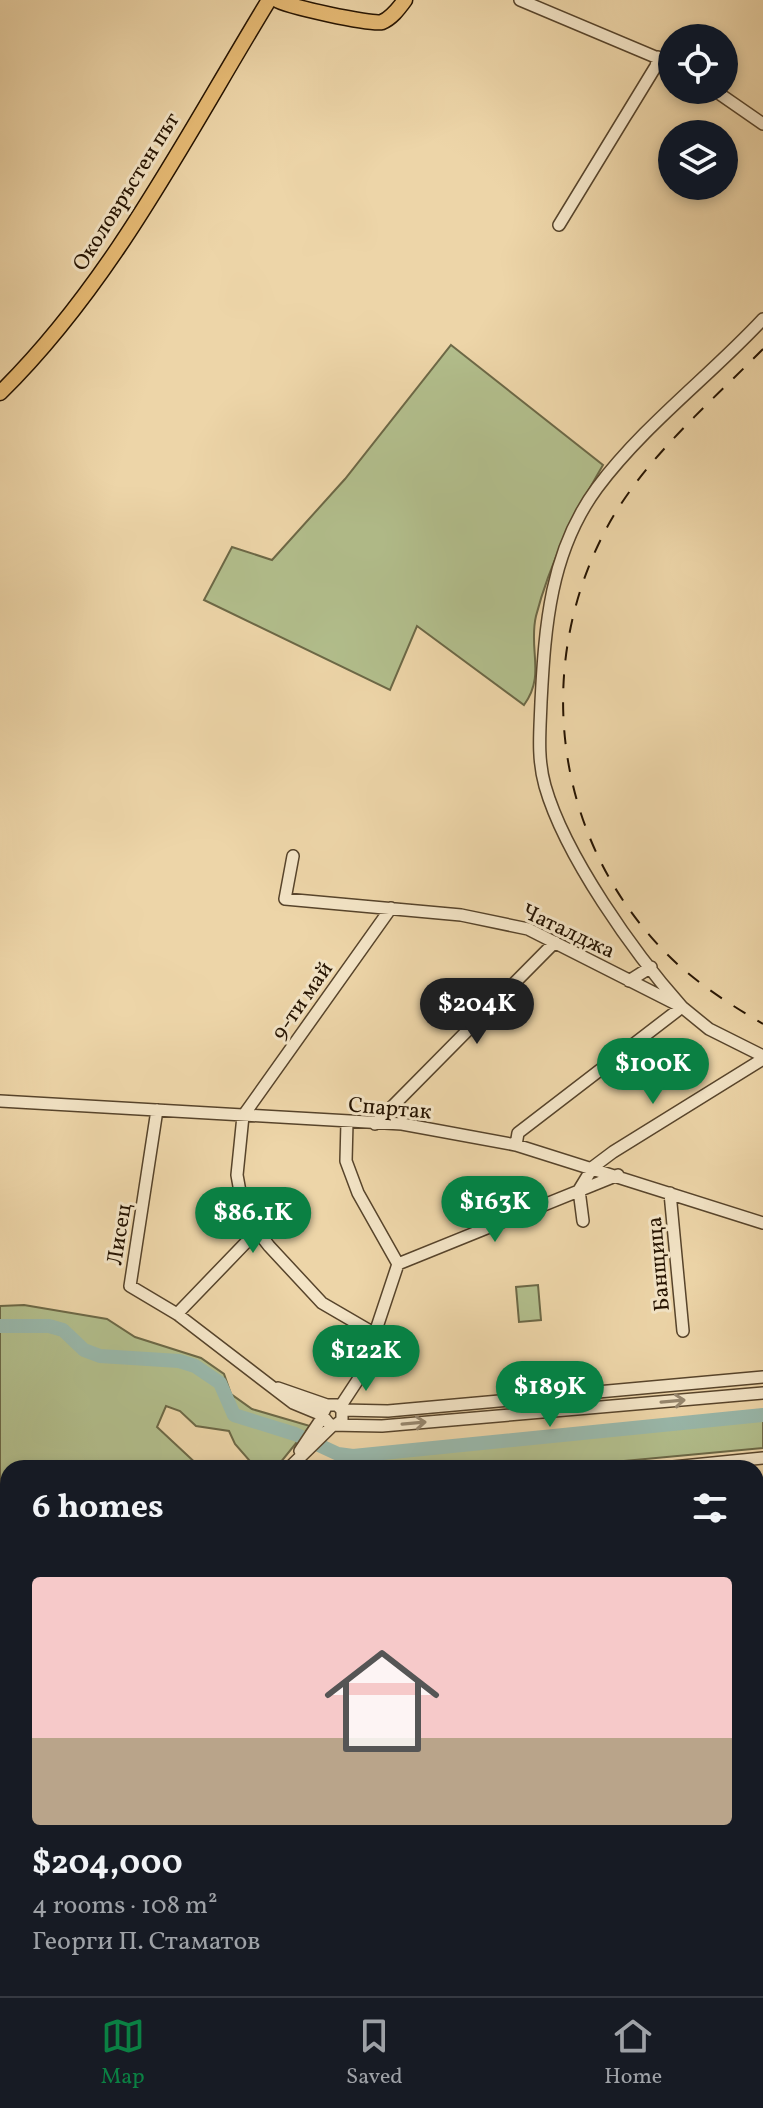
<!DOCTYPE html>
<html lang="en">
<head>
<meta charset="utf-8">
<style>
  body { margin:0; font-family:Vollkorn,serif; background:#242831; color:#f1f3f6; height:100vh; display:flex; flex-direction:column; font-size:30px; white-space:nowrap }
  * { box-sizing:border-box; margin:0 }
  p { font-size:26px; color:#9ea1a6 }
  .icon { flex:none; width:44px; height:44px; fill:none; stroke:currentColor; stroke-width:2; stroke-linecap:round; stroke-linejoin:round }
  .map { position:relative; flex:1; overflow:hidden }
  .details { position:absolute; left:0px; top:1460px; width:764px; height:536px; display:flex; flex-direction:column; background:#171b24; border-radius:24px 24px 0 0; box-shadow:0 4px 12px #0003 }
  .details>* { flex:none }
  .fabs { position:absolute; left:658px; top:24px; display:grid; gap:16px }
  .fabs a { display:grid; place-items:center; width:80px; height:80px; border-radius:50%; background:#171b24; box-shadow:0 4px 12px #0003; font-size:40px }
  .price { position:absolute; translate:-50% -68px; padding:0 18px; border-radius:28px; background:#0b8043; color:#fff; font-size:26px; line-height:52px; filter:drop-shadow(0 2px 4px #0008) }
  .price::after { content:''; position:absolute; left:50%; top:48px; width:24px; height:18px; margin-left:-12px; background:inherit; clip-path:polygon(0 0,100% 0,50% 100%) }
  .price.selected { background:#222; color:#fff }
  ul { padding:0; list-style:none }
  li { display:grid; align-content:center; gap:16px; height:424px; padding:0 32px }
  li span { display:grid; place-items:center; height:248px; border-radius:8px; color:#555 }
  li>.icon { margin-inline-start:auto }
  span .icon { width:144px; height:144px; fill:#fffc; stroke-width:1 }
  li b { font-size:34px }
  h2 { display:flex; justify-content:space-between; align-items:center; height:96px; padding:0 32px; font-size:34px }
  .tab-bar { display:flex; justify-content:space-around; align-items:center; height:112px; border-top:2px solid #363941; background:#171b24; font-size:22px; color:#9ea1a6 }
  .tab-bar a { display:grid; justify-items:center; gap:4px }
  .tab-bar .selected { color:#0b8043 }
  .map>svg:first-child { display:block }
  .green { fill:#b2be8c; stroke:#6c6846; stroke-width:2 }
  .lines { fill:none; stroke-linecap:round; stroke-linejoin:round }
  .river { stroke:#99b8ab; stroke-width:14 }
  .minor-casing { stroke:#57442b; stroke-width:14 }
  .major-casing { stroke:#251301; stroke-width:17 }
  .minor { stroke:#f3e4c6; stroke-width:11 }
  .major { stroke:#e6ba74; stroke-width:14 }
  .rail { stroke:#251301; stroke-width:2; stroke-dasharray:14 14; stroke-linecap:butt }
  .oneway { stroke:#96866d }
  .labels { text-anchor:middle; stroke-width:6; stroke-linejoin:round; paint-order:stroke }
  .street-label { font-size:22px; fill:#251301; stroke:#f3e4c6 }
</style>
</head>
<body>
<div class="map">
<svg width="763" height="1996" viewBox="0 0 763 1996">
  <rect width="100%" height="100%" fill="#edd5a8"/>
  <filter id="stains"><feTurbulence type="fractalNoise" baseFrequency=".0025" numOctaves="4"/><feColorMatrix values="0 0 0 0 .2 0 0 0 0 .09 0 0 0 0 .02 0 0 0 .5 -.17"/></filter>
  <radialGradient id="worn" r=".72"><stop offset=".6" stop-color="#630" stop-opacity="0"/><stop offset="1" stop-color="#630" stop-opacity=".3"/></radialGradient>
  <!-- green -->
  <path class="green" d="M 451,345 L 603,465 C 575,513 550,562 536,616 C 528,649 546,675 524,705 L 417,626 L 390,690 L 204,600 L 232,547 L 272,560 L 345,479 Z
    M 538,1285 L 541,1320 L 519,1322 L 516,1287 Z
    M 24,1305 L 107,1319 L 135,1337 L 201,1358 L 224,1374 L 231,1394 L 252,1409 L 310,1426 L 276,1468 L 256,1468 L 235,1444 L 229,1431 L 196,1426 L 180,1411 L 166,1406 L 157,1427 L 201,1468 L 8,1468 L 8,1584 L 0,1577 L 0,1306 Z
    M 763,1414 L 763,1448 L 549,1468 L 354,1468 L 353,1456 Z
    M 8,1978 L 8,1988 L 88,1990 L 87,1996 L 10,1996 L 3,1983 Z
    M 514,1988 L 623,1988 L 622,1996 L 523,1996 L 514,1995 Z"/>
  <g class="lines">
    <!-- river -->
    <path class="river" d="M 0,1326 L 49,1326 L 63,1330 L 84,1350 L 100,1356 L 179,1361 L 195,1366 L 220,1383 L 234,1415 L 295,1434 L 338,1454 L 353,1456 L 763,1415"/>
    <!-- minor casing -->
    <g class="minor-casing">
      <path id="minor" d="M 520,0 L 672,64
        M 714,90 L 763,124
        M 559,225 L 656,66 L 658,57
        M 293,856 L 285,899 L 461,915 L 528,929 L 682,1007 L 709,1029 L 763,1056
        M 629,981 L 651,967
        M 682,1007 C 634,953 565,856 545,786 C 537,758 540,731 541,702 C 545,626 550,552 597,488 C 644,425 710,376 763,319
        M 0,1101 L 402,1124 L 516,1145 L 763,1223
        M 157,1110 L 130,1286 L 177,1314 L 293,1403 L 322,1415
        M 347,1122 L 346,1161 L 358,1193 L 398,1264
        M 375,1124 L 555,942
        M 516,1145 L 518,1133 L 682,1007
        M 579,1190 L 593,1167 L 613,1152 L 763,1059
        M 579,1190 L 583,1221
        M 670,1193 L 683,1331
        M 398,1264 L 618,1175
        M 177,1314 L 257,1231
        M 377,1335 L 322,1303 L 269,1246 L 244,1214 L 237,1175 L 243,1116 L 391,908
        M 278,1388 L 327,1405
        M 340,1407 L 361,1375 L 398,1264
        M 342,1410 L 388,1411 L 763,1377
        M 337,1424 L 342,1420 L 342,1410 L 337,1405 L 327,1405 L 322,1415 L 330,1425 L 382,1426 L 763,1393
        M 300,1451 L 322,1418
        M 289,1468 L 333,1425
        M 663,1468 L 763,1458
        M 756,1576 L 763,1576
        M 756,1667 L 763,1668
        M 756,1764 L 763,1765
        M 0,1817 L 8,1807
        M 756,1856 L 763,1857
        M 0,1907 L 8,1908
        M 642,1988 L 643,1996
        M 671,1988 L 672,1996
        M 363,1996 L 364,1988
        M 762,1996 L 763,1996"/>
    </g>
    <!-- major casing -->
    <g class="major-casing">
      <path id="major" d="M 277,0 C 285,6 372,25 382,22 C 392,18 399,8 405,0
        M 0,393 C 113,282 187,134 269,0"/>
    </g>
    <!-- minor -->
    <use href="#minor" class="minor"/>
    <!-- major -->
    <use href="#major" class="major"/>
    <!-- rail -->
    <path class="rail" d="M 763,349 C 706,407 638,464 602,537 C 534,673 556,837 661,948 C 690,979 726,1002 763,1024"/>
  </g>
  <!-- one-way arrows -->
  <defs><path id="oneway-shaft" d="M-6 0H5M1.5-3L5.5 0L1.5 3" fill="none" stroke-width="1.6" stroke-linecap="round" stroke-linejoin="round" transform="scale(2)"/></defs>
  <g class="oneway">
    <use href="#oneway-shaft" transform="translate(673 1401) rotate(-5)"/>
    <use href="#oneway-shaft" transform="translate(414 1423) rotate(-5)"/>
  </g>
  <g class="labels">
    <!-- street labels -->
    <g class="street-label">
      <text transform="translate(125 191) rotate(-58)" y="8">Околовръстен път</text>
      <text transform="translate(569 930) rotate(25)" y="8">Чаталджа</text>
      <text transform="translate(301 1000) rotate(-55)" y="8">9-ти май</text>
      <text transform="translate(390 1107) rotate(5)" y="8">Спартак</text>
      <text transform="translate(118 1234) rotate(-81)" y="8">Лисец</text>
      <text transform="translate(657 1264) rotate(-95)" y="8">Банщица</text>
    </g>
  </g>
  <rect width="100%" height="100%" filter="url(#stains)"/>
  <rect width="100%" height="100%" fill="url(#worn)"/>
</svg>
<div class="fabs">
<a><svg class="icon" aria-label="locate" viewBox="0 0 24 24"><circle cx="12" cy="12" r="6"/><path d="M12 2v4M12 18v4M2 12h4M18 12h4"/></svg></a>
<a><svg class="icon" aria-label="layers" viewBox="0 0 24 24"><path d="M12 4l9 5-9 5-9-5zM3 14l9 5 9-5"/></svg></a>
</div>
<b class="price selected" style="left:477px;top:1046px">$204K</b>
<b class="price" style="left:653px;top:1106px">$100K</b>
<b class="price" style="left:495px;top:1244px">$163K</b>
<b class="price" style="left:253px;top:1255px">$86.1K</b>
<b class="price" style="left:366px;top:1393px">$122K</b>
<b class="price" style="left:550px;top:1429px">$189K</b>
<section class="details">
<h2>6 homes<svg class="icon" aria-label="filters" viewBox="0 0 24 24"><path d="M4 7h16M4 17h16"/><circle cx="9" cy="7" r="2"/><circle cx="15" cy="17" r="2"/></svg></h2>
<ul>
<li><span style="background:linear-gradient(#f6c9c9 65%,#b9a48a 0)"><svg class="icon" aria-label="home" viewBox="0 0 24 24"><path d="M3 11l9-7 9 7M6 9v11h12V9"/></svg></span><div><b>$204,000</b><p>4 rooms · 108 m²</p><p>Георги П. Стаматов</p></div></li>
</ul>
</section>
</div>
<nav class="tab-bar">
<a class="selected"><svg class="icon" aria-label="map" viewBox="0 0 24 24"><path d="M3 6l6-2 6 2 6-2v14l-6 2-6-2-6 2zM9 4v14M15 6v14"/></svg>Map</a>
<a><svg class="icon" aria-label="saved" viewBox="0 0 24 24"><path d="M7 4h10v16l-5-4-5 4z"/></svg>Saved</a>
<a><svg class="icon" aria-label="home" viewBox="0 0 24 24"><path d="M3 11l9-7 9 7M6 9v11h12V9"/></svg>Home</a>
</nav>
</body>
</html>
